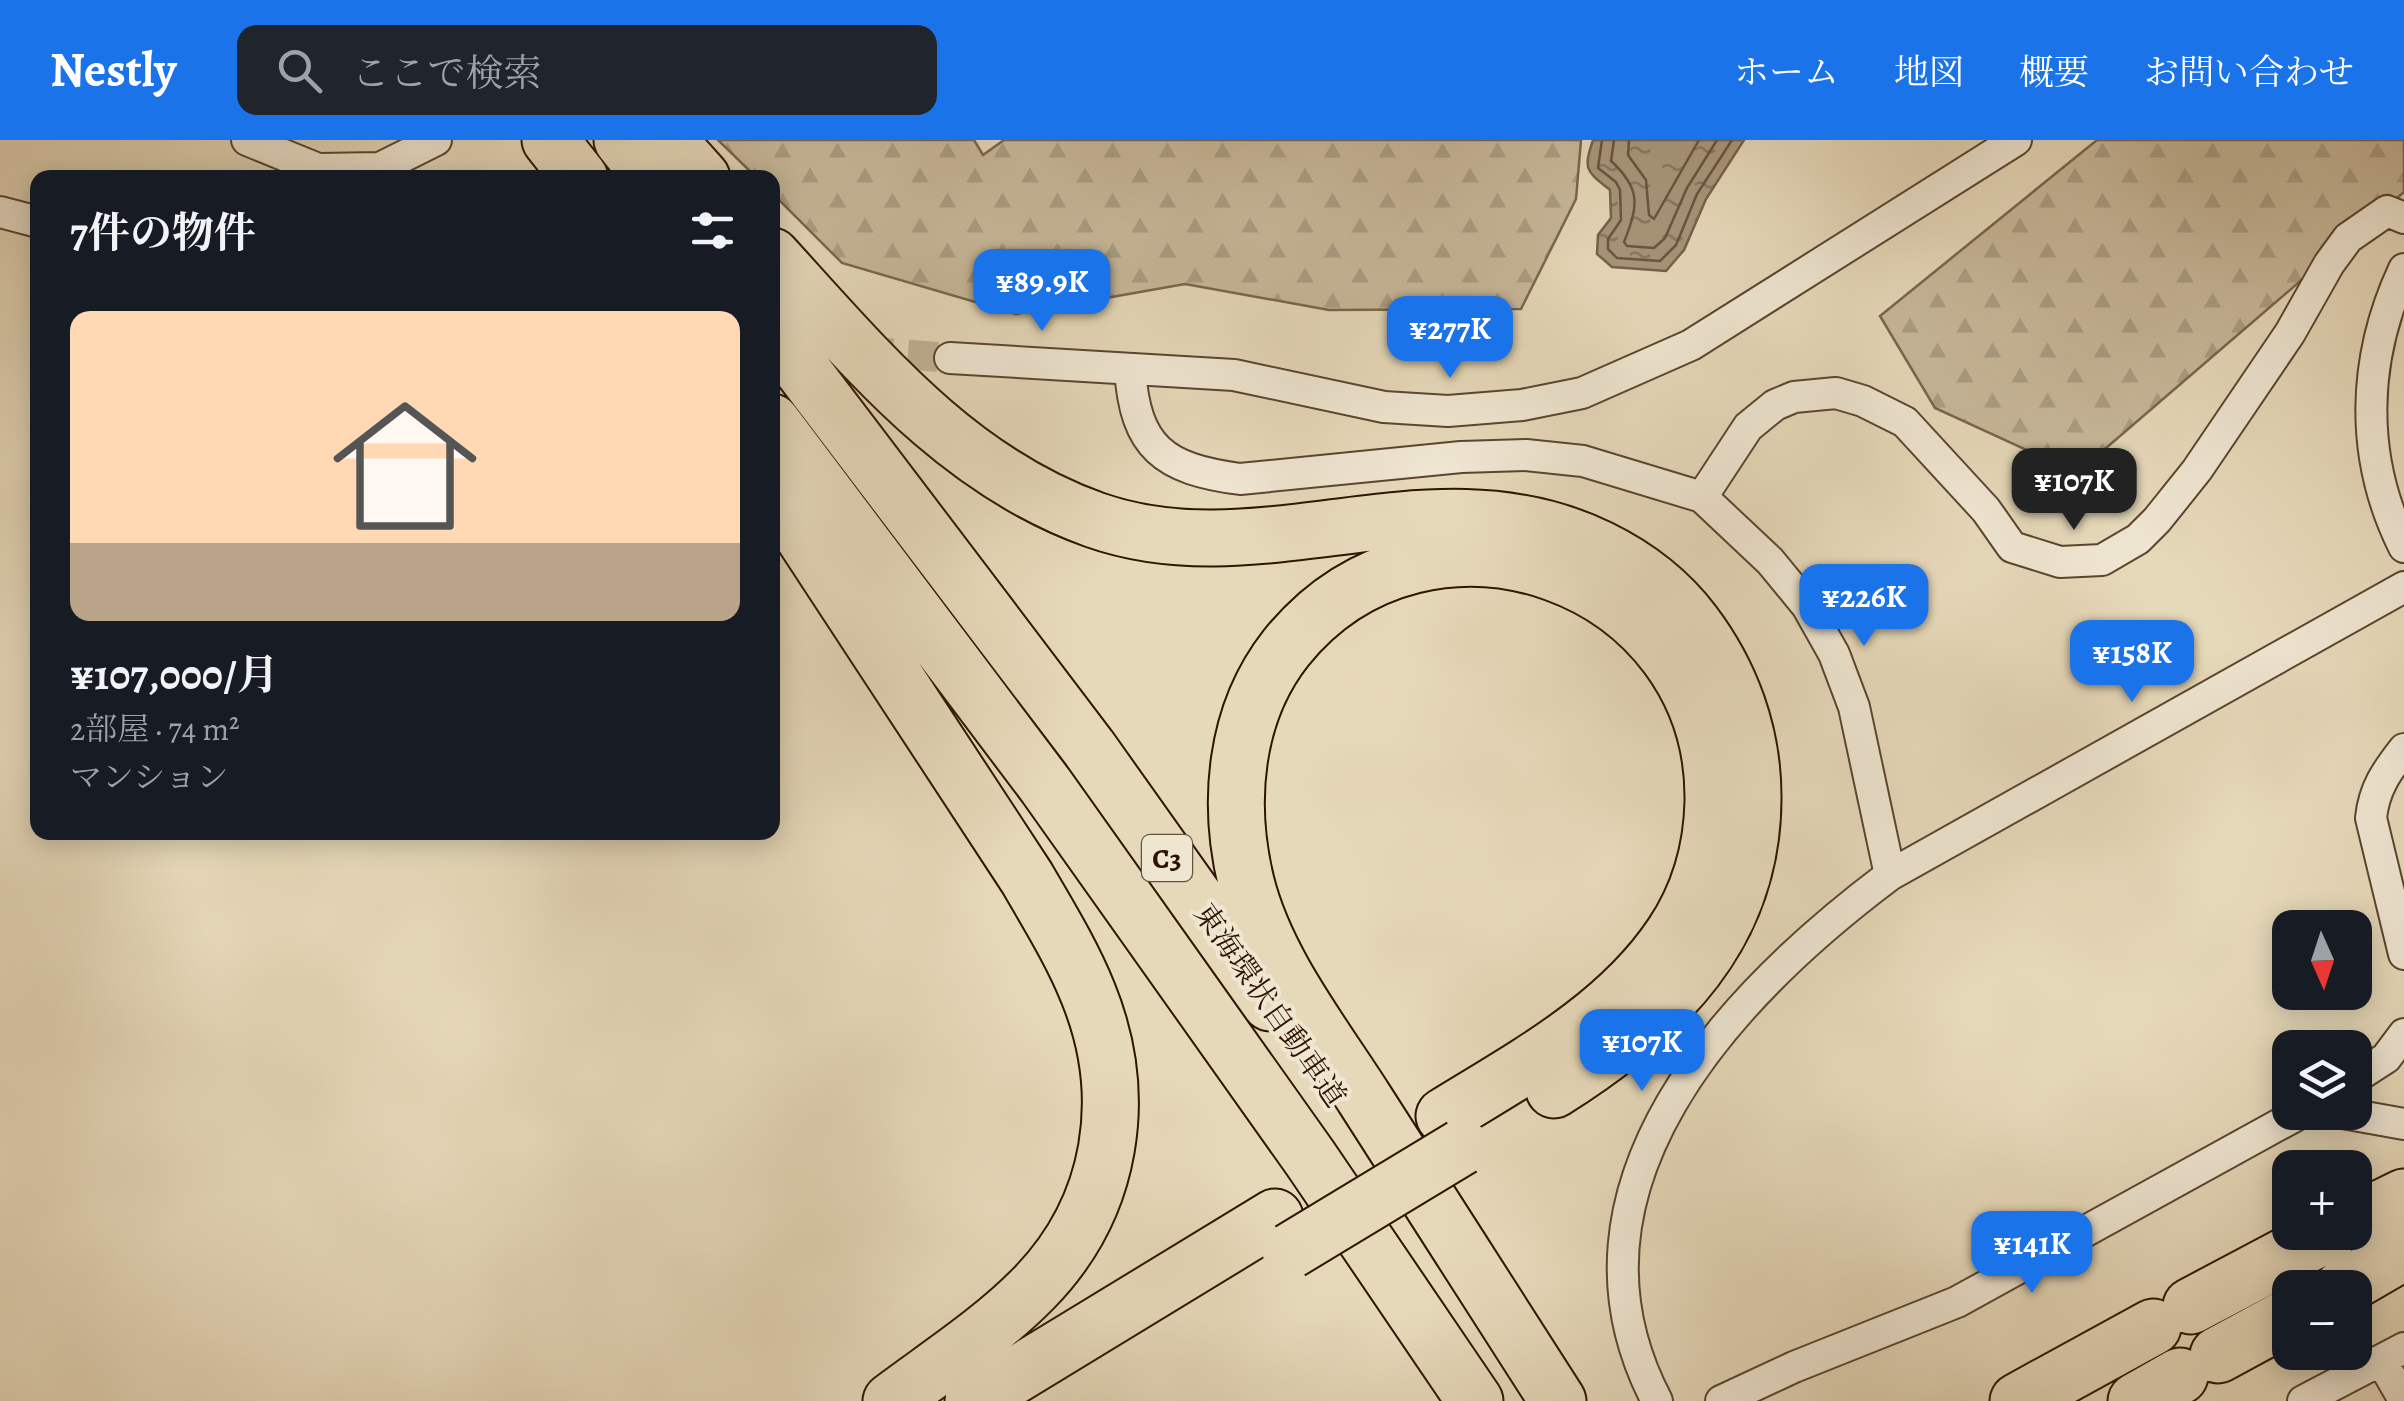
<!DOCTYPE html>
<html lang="ja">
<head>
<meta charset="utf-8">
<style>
  body { margin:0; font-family:Alegreya,"Noto Serif JP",serif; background:#20242c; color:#f1f3f6; height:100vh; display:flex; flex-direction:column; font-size:38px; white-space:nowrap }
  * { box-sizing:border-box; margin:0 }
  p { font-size:32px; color:#9ea1a6 }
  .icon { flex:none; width:55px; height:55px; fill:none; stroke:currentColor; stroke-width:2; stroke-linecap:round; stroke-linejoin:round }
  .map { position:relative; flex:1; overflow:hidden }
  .sheet { position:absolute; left:30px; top:30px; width:750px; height:670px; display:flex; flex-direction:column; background:#171b24; border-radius:20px; box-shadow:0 5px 25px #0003 }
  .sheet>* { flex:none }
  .needle { width:65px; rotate:177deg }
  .buttons { position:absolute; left:2272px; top:770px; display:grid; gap:20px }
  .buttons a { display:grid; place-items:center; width:100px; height:100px; border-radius:20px; background:#171b24; box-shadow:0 5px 25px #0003; font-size:50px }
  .price { position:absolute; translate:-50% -85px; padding:0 22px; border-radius:20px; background:#1a73e8; color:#fff; font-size:32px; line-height:65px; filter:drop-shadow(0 2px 5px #0008) }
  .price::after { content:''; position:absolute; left:50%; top:60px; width:30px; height:22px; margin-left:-15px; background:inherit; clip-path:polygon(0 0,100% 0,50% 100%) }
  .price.selected { background:#222; color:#fff }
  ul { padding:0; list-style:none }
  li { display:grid; align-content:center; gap:20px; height:530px; padding:0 40px }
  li+li { border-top:2px solid #363941 }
  li span { display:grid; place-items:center; height:310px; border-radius:20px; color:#555 }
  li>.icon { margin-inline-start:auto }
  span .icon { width:180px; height:180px; fill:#fffc; stroke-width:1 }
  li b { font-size:42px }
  h2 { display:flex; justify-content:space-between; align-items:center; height:120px; padding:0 40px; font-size:42px }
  header { display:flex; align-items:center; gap:60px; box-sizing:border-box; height:140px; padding:0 50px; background:#1a73e8; color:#fff }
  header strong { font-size:48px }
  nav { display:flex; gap:55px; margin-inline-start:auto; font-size:35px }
  .search { width:700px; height:90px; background:#20242c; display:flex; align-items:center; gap:25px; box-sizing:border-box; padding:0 35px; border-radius:20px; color:#9ea1a6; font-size:38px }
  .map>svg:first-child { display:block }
  .forest { fill:url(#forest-firs); stroke:#7a664d; stroke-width:2.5 }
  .water { fill:url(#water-ripples); stroke:#76624a; stroke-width:2.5 }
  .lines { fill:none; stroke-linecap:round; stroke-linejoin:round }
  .shore { stroke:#6a553e; stroke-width:2.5 }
  .street-tunnel { stroke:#c1b295; stroke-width:30; stroke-dasharray:30 15; stroke-linecap:butt }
  .street-casing { stroke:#5b452e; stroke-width:34 }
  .highway-casing { stroke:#2d1400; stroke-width:59 }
  .street { stroke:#efe6d2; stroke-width:30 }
  .highway { stroke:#e6d9ba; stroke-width:55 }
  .highway-bridge-casing { stroke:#2d1400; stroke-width:59; stroke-linecap:butt }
  .highway-bridge { stroke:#e6d9ba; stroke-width:55 }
  .labels { text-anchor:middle; stroke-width:8; stroke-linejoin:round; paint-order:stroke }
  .shield { fill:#efe6d2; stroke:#67533f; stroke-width:2.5 }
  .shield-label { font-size:28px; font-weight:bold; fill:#2d1400 }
  .street-label { font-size:30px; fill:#2d1400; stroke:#efe6d2 }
</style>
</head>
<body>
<header>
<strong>Nestly</strong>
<div class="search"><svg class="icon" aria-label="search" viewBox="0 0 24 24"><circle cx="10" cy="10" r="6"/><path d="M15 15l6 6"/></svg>ここで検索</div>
<nav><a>ホーム</a><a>地図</a><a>概要</a><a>お問い合わせ</a></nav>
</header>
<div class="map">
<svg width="2404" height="1261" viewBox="0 0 2404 1261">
  <defs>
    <pattern id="forest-firs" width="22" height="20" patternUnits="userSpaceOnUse" patternTransform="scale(2.5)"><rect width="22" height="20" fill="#c7b89a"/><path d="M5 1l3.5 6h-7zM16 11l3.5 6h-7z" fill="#ab9d83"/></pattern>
    <pattern id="water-ripples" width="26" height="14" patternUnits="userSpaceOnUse" patternTransform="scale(2.5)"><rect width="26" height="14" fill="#a7967b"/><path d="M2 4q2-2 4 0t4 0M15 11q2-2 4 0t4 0" fill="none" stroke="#887962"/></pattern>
  </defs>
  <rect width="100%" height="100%" fill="#e6d9ba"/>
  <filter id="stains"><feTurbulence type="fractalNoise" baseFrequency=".002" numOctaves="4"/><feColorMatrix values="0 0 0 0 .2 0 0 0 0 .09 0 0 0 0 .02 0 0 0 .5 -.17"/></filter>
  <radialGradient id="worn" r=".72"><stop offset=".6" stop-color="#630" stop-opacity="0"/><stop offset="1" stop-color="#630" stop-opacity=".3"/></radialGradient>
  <!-- forest -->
  <path class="forest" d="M 718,0 L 974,0 L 983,15 L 1004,0 L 1581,0 L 1576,59 L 1521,169 L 1329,170 L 1185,144 L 1016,174 L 842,123 L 773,54 L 772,38 L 756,37 Z
    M 2097,0 L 2404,0 L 2404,52 L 2077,333 L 1935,268 L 1880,176 Z"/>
  <!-- water -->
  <path class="water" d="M 1593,0 L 1744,0 L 1706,59 L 1684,110 L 1666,131 L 1612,127 L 1597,114 L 1598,95 L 1611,78 L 1610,50 C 1586,31 1583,30 1593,0 Z"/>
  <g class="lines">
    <!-- shore -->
    <path class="shore" d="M 1602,0 L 1598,28 L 1616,42 L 1620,50 L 1621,80 L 1608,99 L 1608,109 L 1617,118 L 1660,121 L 1676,105 L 1697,54 L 1732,0
      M 1614,0 L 1611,21 C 1642,49 1638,67 1624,102 L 1627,106 L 1654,108 L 1665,98 L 1687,48 L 1717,0
      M 1629,0 L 1628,15 L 1646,40 L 1649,75 L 1654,79 L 1699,0"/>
    <!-- street-tunnel -->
    <path class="street-tunnel" d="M 863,211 L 950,218"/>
    <!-- street casing -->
    <g class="street-casing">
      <path id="street" d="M 247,0 L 318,29 L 380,28 L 436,0
        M 0,72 L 38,82
        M 2404,129 C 2362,219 2359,317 2404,407
        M 950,218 L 1234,235 L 1384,267 L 1448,271 L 1522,265 L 1582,253 L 1691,205 L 2016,0
        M 1130,229 C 1135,308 1164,329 1240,339 L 1461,317 L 1526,315 L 1583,321 L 1702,357 L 1770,421 L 1807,466 L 1834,514 L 1854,567 L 1890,735
        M 1702,357 L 1748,287 L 1775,265 L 1794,257 L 1836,253 L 1863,261 L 1905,282 L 1986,370 L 2012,407 L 2060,422 L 2102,420 L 2138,399 L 2157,380 L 2197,330 L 2290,193 L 2329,124 L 2348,98 L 2387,71 L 2404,78
        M 2404,609 C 2386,632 2374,649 2371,678 L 2404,814
        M 2355,938 L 2386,918 L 2404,894
        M 2337,972 L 2404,984
        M 2381,1220 L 2404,1260
        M 1657,1261 C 1545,1048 1730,855 1890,735 L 2404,447
        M 1721,1261 L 1794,1227 L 1957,1162 L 2302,972
        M 2303,1261 L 2404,1208"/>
    </g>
    <!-- highway casing -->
    <g class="highway-casing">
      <path id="highway" d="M 550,0 L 580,38
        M 622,0 L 652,38
        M 668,0 L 702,38
        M 772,116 C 868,221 957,331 1095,380 C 1262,439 1432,327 1599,408 C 1636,426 1668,450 1693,483 C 1731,533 1753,593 1753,656 C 1754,795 1664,881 1554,950
        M 772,190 L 1089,608 L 1270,863
        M 772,282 L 1046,646 L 1310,1018 L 1475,1261
        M 772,349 L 1027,738 C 1049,776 1072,813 1088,853 C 1130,956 1113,1067 1034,1148 C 992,1191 939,1225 891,1261
        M 1444,976 C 1525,926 1617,877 1672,795 C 1699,755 1712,709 1713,661 C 1716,434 1428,331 1286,508 C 1234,574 1227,663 1246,742 C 1265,820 1321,891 1364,958 C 1429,1059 1493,1160 1558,1261
        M 2355,1081 L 2404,1057
        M 2342,1148 L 2404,1112
        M 2191,1166 L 2331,1092
        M 2218,1215 L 2290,1176
        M 973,1261 L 1275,1077
        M 2018,1261 L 2153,1187
        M 2136,1261 L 2180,1236"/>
    </g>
    <!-- street -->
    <use href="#street" class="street"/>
    <!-- highway -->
    <use href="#highway" class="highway"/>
    <!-- highway-bridge casing -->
    <g class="highway-bridge-casing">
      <path id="highway-bridge" d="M 1290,1111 L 1462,1007"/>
    </g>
    <!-- highway-bridge -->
    <use href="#highway-bridge" class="highway-bridge"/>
  </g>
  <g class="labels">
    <!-- shield labels -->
    <rect class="shield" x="1142" y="695" width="50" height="46" rx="8"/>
    <g class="shield-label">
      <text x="1167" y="728">C3</text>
    </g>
    <!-- street labels -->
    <g class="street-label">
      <text transform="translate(1270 865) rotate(55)" y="10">東海環状自動車道</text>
    </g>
  </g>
  <rect width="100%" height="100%" filter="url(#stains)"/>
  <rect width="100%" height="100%" fill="url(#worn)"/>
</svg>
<div class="buttons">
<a><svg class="needle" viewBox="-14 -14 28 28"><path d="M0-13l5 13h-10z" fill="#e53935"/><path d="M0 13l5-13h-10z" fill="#9ea1a6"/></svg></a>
<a><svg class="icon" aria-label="layers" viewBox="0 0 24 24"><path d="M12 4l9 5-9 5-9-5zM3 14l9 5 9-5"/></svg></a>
<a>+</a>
<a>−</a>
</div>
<b class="price" style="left:1042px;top:194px">¥89.9K</b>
<b class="price" style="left:1450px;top:241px">¥277K</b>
<b class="price selected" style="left:2074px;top:393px">¥107K</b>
<b class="price" style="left:1864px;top:509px">¥226K</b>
<b class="price" style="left:2132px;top:565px">¥158K</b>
<b class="price" style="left:1642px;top:954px">¥107K</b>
<b class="price" style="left:2032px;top:1156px">¥141K</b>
<section class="sheet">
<h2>7件の物件<svg class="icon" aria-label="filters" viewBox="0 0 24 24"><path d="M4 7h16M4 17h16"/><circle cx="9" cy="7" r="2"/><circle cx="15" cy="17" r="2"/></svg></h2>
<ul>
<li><span style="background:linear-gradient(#ffd9b3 75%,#b9a48a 0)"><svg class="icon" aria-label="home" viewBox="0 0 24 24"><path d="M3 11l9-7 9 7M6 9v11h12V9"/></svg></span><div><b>¥107,000/月</b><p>2部屋 · 74 m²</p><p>マンション</p></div></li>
</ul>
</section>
</div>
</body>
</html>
